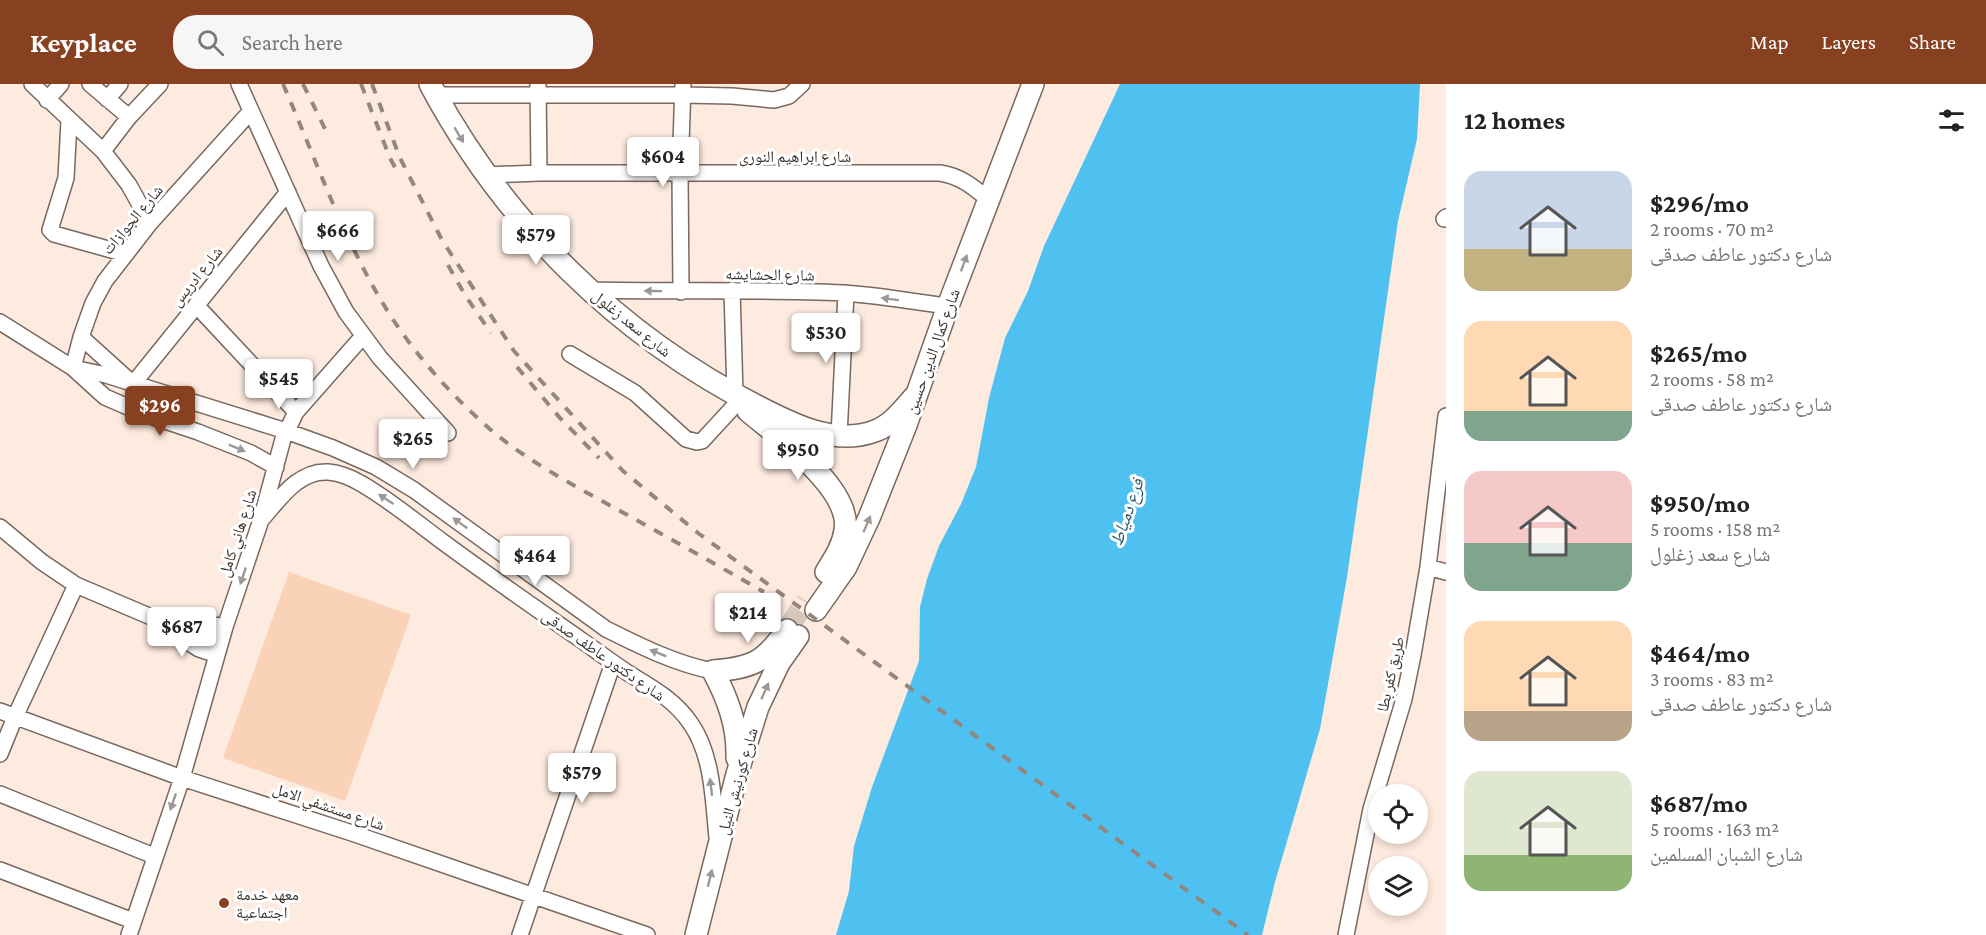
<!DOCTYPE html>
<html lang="en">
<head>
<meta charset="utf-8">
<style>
  body { margin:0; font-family:"Crimson Pro","Noto Naskh Arabic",serif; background:#f6f6f6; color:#222; height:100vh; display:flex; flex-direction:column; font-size:22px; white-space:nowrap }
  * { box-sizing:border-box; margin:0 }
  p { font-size:20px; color:#767676 }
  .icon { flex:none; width:33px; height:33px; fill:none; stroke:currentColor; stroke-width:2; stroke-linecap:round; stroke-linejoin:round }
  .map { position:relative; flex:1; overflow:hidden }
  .panel { display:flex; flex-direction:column; background:#fff; width:540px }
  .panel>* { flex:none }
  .fabs { position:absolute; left:1368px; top:700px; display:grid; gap:12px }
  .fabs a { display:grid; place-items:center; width:60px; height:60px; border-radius:50%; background:#fff; box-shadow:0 3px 9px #0003; font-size:30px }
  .price { position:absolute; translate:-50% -51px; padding:0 14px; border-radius:6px; background:#fff; color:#222; font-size:20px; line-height:39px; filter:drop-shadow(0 2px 3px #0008) }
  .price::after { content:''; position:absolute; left:50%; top:36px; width:18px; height:14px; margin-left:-9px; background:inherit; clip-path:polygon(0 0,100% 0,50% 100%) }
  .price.on { background:#884120; color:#fff }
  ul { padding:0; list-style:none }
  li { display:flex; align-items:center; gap:18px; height:150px; padding:0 18px }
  li span { display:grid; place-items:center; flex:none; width:168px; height:120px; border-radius:18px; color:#555 }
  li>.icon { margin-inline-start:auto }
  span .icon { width:72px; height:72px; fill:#fffc; stroke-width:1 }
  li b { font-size:26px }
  h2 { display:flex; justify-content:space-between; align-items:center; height:72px; padding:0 18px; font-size:26px }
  header { display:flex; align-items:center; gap:36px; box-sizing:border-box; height:84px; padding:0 30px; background:#884120; color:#fff }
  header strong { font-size:28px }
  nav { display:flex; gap:33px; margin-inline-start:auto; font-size:21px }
  .search { width:420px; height:54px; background:#f6f6f6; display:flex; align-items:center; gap:15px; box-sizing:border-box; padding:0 21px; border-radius:24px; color:#767676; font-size:22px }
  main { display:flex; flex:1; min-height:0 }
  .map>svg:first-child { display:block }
  .green { fill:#fad2b8 }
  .water { fill:#4fc1f0 }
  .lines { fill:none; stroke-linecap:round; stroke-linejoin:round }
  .secondary-tunnel { stroke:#d7c6bc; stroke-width:21; stroke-dasharray:21 10; stroke-linecap:butt }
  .minor-casing { stroke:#78685e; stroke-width:18 }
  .secondary-casing { stroke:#78685e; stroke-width:24 }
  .minor { stroke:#fff; stroke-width:15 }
  .secondary { stroke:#fff; stroke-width:21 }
  .rail { stroke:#93867f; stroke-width:4; stroke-dasharray:10 10; stroke-linecap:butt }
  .oneway { fill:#9c9896 }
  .poi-dot { fill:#884120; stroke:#fff; stroke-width:2 }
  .labels { text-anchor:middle; stroke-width:6; stroke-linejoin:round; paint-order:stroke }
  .street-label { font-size:16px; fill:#39322e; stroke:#fff }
  .poi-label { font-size:16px; fill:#39322e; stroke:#fff; text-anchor:start }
  .water-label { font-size:18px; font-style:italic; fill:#2c5a6e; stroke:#fff }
</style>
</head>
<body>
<header>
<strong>Keyplace</strong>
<div class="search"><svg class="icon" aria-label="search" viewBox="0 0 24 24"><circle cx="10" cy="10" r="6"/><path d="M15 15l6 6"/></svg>Search here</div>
<nav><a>Map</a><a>Layers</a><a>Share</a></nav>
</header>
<main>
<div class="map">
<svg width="1446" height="851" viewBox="0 0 1446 851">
  <rect width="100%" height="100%" fill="#feebdf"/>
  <!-- green -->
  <path class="green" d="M 289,488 L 411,531 L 345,717 L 223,674 Z"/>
  <!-- water -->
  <path class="water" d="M 1120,0 L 1420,0 L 1417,55 L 1398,137 L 1347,493 L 1320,645 L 1275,798 L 1262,851 L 836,851 L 849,807 L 854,762 L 872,703 L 919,577 L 920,523 L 927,495 L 939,462 L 961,420 L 976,383 L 989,314 L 1005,254 L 1028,207 L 1044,162 Z"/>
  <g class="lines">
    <!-- secondary-tunnel -->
    <path class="secondary-tunnel" d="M 788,544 L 806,517"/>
    <!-- minor casing -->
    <g class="minor-casing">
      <path id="minor" d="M 32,0 L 103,67 L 129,101 L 150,139
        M 90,0 L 129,33
        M 239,0 L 321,182 L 346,228 L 380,274 L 448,349
        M 538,0 L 539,89
        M 436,11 L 683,11 L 732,12 L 774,16 L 789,12 L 802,0
        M 107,15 L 120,0
        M 47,16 L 61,0
        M 69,37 L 66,94 L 50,146 L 54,150 L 126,170
        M 103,67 L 129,33 L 160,0
        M 487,91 L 539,89 L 940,89 C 960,92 972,102 988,115
        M 1444,135 L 1446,133
        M 591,206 C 675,208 759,205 843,209 C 878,211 913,218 948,222
        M 732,206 L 735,311
        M 681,208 L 680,90 L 683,0
        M 196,221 L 296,328
        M 0,238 L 73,284 L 105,313 L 144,330 L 198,348 L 251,369 L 276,383
        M 81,253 L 133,300 L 288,108
        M 570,270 L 635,309 L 686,355 L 697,358 L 702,357 L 737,319
        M 73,284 L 106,291 L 286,347 L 333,364 L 376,383 L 414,406 L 606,545 C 640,562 676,580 713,587
        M 73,284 L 81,253 L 93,219 L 105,197 L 150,139 L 251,27
        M 839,352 L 846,209
        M 261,436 C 279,416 298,386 328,388 C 341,389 352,394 362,400 C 391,417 416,438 443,458 C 489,492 537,525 584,558 C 598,568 613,579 628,589 C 651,603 675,616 691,640 C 713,672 713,716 717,753
        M 0,443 L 42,478 L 76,501 L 170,541 L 183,555 L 199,565 L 217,571
        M 1428,483 L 1446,488
        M 170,541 C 189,538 206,539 225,543
        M 0,627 L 182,694 L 352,749 L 647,851
        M 0,670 L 15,633 L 76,501
        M 0,710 L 154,772
        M 0,786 L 133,837
        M 129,851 L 182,694 L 225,543 L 261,436 L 283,355 L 296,328 L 363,252
        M 520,851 L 613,579
        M 1346,851 L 1371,725 L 1404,615 L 1413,571 L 1428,483 L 1446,332"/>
    </g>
    <!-- secondary casing -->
    <g class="secondary-casing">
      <path id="secondary" d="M 430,0 C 504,139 619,252 759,323 C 794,341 835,362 875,347 C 892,341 904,324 916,311
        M 748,327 C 776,351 852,404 845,446 C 843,462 834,475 826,488
        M 816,526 L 846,483 L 869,434 L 906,341 L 948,222 L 1033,0
        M 737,674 C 738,642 728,615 713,587 C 753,584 764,578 787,546
        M 696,851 L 737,690 L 758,623 L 779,579 L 798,552"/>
    </g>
    <!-- minor -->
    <use href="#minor" class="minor"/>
    <!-- secondary -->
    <use href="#secondary" class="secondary"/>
    <!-- rail -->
    <path class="rail" d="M 283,0 C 317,78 346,163 392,234 C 419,275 454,314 491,346 C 530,379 577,403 622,428 C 669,454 717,481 764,508
      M 303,0 L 327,49
      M 361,0 L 390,74 L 398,89
      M 372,0 L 400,74 L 442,156 L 514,267 L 623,387 L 698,449 L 1248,851
      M 448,181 L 465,211 L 491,249
      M 517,283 L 560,334 L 599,374"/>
  </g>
  <!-- one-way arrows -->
  <defs><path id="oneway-solid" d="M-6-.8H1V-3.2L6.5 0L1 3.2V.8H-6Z" transform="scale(1.5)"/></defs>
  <g class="oneway">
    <use href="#oneway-solid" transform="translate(459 51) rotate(59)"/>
    <use href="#oneway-solid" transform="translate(964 179) rotate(-70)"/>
    <use href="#oneway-solid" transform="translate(653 207) rotate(-179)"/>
    <use href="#oneway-solid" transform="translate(890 215) rotate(-173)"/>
    <use href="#oneway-solid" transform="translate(237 364) rotate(22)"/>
    <use href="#oneway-solid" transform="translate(386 415) rotate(-147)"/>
    <use href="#oneway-solid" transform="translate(460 439) rotate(-144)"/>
    <use href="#oneway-solid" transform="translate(867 440) rotate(-67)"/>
    <use href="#oneway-solid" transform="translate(243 492) rotate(109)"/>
    <use href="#oneway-solid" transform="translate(658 569) rotate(-158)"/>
    <use href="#oneway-solid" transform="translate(765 607) rotate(-66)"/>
    <use href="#oneway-solid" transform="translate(711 703) rotate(-97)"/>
    <use href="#oneway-solid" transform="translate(173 718) rotate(109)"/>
    <use href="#oneway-solid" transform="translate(710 794) rotate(-76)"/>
  </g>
  <!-- markers -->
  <circle class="poi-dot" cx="224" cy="819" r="6"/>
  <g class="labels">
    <!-- street labels -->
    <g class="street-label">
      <text x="795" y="78">شارع ابراهيم النورى</text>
      <text transform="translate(132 135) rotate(-50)" y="6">شارع الجوازات</text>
      <text transform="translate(770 190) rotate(1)" y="6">شارع الحشايشه</text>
      <text transform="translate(196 192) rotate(-51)" y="6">شارع ادريس</text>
      <text transform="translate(632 239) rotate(39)" y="6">شارع سعد زغلول</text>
      <text transform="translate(932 267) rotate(-70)" y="6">شارع كمال الدين حسين</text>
      <text transform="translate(237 449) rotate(-72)" y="6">شارع هاني كامل</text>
      <text transform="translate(604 571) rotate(35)" y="6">شارع دكتور عاطف صدقى</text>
      <text transform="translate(1390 590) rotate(-77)" y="6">طريق كفر بطا</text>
      <text transform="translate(737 697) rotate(-74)" y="6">شارع كورنيش النيل</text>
      <text transform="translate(329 722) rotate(19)" y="6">شارع مستشفي الامل</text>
    </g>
    <!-- poi labels -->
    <g class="poi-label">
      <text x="236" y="816">معهد خدمة<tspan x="236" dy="18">اجتماعية</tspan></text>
    </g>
    <!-- water labels -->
    <g class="water-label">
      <text transform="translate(1127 428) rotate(-71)" y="6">فرع دمياط</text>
    </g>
  </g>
</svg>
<div class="fabs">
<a><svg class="icon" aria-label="locate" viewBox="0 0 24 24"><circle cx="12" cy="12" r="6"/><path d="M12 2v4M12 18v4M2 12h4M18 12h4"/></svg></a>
<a><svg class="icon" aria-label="layers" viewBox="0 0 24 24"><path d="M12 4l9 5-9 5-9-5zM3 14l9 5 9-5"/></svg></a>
</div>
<b class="price" style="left:663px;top:104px">$604</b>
<b class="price" style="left:338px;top:178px">$666</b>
<b class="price" style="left:536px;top:182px">$579</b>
<b class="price" style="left:826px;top:280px">$530</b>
<b class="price" style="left:279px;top:326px">$545</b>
<b class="price on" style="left:160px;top:353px">$296</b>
<b class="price" style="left:413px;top:386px">$265</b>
<b class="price" style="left:798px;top:397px">$950</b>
<b class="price" style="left:535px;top:503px">$464</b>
<b class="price" style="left:748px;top:560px">$214</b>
<b class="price" style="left:182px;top:574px">$687</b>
<b class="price" style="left:582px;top:720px">$579</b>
</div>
<section class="panel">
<h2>12 homes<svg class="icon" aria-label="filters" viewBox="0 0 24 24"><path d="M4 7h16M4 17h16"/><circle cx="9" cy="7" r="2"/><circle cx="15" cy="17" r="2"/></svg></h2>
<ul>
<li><span style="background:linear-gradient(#c9d6e8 65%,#c2b280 0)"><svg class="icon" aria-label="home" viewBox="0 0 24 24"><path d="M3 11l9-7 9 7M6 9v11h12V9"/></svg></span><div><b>$296/mo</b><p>2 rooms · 70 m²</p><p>شارع دكتور عاطف صدقى</p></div></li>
<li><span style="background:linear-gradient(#ffd9b3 75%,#7fa58c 0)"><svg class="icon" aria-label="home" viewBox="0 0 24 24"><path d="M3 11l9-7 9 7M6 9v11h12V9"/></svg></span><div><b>$265/mo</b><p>2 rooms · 58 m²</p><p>شارع دكتور عاطف صدقى</p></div></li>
<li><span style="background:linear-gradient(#f6c9c9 60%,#7fa58c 0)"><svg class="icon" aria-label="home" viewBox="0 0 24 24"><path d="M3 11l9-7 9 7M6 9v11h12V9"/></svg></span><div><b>$950/mo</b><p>5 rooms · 158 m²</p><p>شارع سعد زغلول</p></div></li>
<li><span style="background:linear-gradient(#ffd9b3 75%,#b9a48a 0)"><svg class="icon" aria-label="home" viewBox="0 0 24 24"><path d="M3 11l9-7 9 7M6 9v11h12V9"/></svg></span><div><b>$464/mo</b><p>3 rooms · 83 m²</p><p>شارع دكتور عاطف صدقى</p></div></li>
<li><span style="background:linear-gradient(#dfe7d0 70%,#8fb573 0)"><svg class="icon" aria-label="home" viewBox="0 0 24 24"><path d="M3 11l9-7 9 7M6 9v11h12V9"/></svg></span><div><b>$687/mo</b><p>5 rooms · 163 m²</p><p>شارع الشبان المسلمين</p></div></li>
</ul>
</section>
</main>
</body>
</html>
